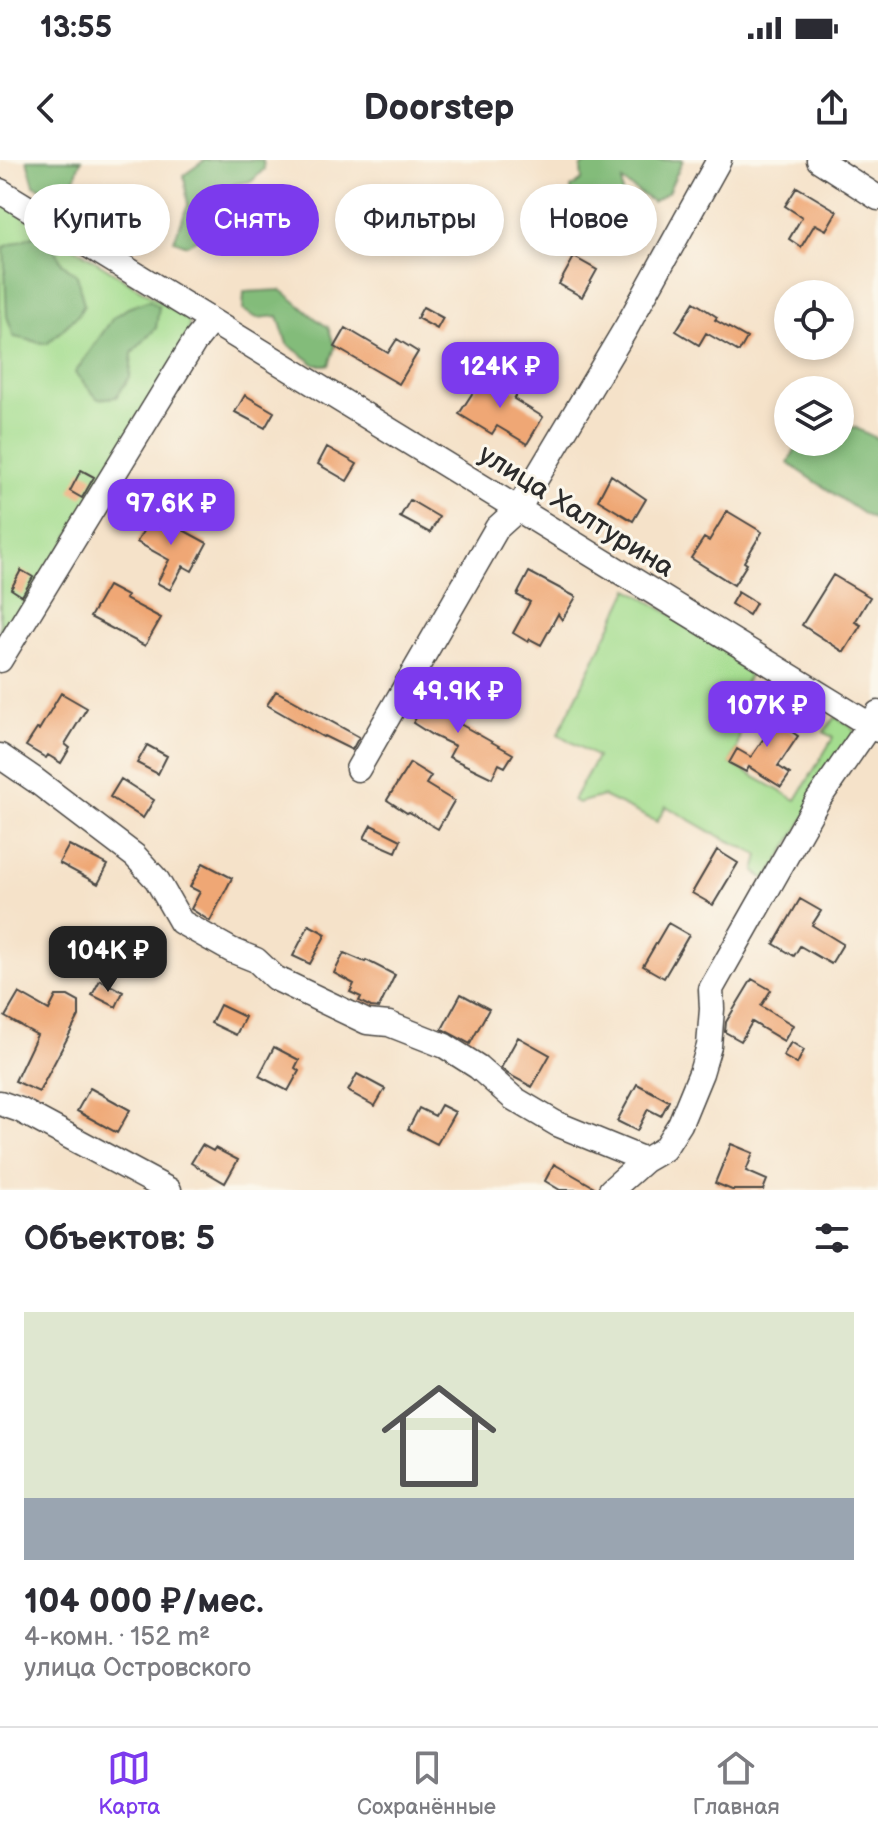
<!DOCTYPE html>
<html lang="ru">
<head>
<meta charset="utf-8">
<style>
  body { margin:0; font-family:"Balsamiq Sans",sans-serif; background:#f7f7f7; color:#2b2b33; height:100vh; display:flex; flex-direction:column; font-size:30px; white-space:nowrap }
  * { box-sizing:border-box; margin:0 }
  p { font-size:26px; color:#7c7c81 }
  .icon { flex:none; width:44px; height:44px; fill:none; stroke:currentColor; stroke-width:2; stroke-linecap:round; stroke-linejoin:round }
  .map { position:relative; height:1030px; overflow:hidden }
  .sheet { display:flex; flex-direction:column; background:#fff; flex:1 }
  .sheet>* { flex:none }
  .hud { position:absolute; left:24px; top:24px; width:830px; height:72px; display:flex; gap:16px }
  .buttons { position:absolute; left:774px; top:120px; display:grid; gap:16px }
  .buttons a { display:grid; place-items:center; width:80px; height:80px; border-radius:50%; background:#fff; box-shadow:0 4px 12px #0003; font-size:40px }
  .price { position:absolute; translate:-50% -68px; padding:0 18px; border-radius:16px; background:#7c3aed; color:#fff; font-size:26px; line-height:52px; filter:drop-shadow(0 2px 4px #0008) }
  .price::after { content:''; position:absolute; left:50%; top:48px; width:24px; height:18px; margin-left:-12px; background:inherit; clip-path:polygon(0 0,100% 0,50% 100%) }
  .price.active { background:#222; color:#fff }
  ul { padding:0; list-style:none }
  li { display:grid; align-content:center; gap:16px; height:424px; padding:0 24px }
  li+li { border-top:2px solid #e1e1e2 }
  li span { display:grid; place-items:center; height:248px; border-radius:0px; color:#555 }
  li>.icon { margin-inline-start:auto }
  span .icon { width:144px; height:144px; fill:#fffc; stroke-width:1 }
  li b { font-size:34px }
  h2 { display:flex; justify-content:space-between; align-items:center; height:96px; padding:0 24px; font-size:34px }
  .tag { padding:0 28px; border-radius:36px; background:#fff; box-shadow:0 4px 12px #0003; font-size:28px; line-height:72px }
  .tag.active { background:#7c3aed; color:#fff }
  .status { display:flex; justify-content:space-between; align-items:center; height:56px; padding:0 40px; background:#fff; direction:ltr }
  .status svg { height:22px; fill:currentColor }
  header { display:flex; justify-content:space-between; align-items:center; height:104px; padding:0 24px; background:#fff; font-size:36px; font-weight:600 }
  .tabs { display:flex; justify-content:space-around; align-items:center; height:112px; border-top:2px solid #e1e1e2; background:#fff; font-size:22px; color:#7c7c81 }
  .tabs a { display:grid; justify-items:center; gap:4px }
  .tabs .active { color:#7c3aed }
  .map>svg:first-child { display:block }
  .green { fill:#a4dd8f; stroke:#68845d; stroke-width:2 }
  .forest { fill:#83bc7a; stroke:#577452; stroke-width:2 }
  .building { fill:#efa775 }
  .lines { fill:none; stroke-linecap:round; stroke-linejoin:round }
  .minor-casing { stroke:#494643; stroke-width:27 }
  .minor { stroke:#fff; stroke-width:24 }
  .labels { text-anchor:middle; stroke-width:6; stroke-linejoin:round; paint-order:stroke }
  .street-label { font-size:28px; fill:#2b2b2b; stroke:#fbf7ec }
</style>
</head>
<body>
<div class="status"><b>13:55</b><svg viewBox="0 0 49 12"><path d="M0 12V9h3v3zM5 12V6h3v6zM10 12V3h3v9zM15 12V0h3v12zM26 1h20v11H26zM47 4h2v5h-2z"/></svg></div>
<header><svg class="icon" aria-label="back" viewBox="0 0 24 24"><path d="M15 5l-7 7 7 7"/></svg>Doorstep<svg class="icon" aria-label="share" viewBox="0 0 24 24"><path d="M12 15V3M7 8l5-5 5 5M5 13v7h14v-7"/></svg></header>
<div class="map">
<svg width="878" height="1030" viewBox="0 0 878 1030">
  <rect width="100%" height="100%" fill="#fbf7ec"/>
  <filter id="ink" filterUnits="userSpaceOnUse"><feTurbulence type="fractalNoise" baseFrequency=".0125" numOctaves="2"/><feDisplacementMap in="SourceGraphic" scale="16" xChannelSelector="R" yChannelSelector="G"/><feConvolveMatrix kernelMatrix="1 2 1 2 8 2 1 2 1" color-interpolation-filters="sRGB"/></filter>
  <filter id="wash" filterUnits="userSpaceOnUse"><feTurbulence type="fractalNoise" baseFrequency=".006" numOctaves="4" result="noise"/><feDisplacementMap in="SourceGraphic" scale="32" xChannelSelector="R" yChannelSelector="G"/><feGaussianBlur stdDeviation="1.8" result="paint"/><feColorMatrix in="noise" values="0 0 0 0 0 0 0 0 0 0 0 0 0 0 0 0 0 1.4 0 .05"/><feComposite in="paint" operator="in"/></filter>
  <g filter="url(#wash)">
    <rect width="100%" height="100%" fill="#f5e2c9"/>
    <!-- green -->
    <path class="green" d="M 0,41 L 189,160 L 189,176 L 0,491 Z
      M 629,429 L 755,505 L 729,552 L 741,567 L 737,589 L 730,603 L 796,640 L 833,578 L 824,572 L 835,557 L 849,564 L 856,574 L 767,720 L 755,712 L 759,695 L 713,673 L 666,646 L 657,662 L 603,636 L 578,643 L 573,640 L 597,597 L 558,574 Z"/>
    <!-- forest -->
    <path class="forest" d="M 27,0 L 81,0 C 73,17 79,22 63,37 L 34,25 Z
      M 205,0 L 263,0 L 264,9 L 252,21 L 234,24 L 211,47 L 201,77 L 187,85 L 174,80 L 188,45 L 184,15 Z
      M 592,0 L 622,1 L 623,0 L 683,0 L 668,32 L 653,42 L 622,21 L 622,40 L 636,50 L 638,61 L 631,69 C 599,70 597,71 572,50 L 571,28 L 582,20 L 581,7 Z
      M 38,74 L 52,82 L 62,103 L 77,115 L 84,145 L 78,155 L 47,184 L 14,177 L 7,156 L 4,87 Z
      M 281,130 C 297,141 310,157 328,167 L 335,187 L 329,205 L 316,205 L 287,184 L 278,156 L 257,158 L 243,150 L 244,132 Z
      M 149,140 L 159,147 L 156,168 L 132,193 L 130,217 L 116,237 L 98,239 L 75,213 L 113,158 L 128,148 Z
      M 854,267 L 878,279 L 878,362 L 862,353 L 788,303 L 799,282 L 840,282 L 840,271 Z"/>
    <g id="blocks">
      <!-- building -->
      <path class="building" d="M 797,27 L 837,51 L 826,70 L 815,64 L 801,87 L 789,79 L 802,57 L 785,46 Z
        M 574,97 L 597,110 L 582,137 L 559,124 Z
        M 694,142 L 717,157 L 715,160 L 747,178 L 739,192 L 706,173 L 699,185 L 676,171 Z
        M 423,147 L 443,158 L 437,169 L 417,158 Z
        M 346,168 L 388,193 L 397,179 L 418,192 L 399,224 L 335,187 Z
        M 486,212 L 518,232 L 514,239 L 543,257 L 527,284 L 497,266 L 492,274 L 459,254 Z
        M 245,235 L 274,252 L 265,268 L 235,252 Z
        M 327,287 L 357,304 L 347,321 L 318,304 Z
        M 81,310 L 94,317 L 82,338 L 70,331 Z
        M 611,315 L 646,339 L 633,361 L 598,340 Z
        M 410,340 L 439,357 L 430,373 L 400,357 Z
        M 154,351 L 173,362 L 172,364 L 207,383 L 192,411 L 183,406 L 170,430 L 157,423 L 169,400 L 137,382 Z
        M 727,351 L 762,372 L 744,402 L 747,404 L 734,425 L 691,398 L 704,378 L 709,381 Z
        M 21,410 L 33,417 L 22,436 L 11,429 Z
        M 529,412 L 576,437 L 562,460 L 558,454 L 541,485 L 530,479 L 528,482 L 513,473 L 530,442 L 517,435 Z
        M 833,415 L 870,437 L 855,462 L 861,465 L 844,492 L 802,465 Z
        M 108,426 L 127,436 L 125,439 L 161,458 L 145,486 L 90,457 Z
        M 738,432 L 756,443 L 749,455 L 731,444 Z
        M 431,523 L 444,530 L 436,546 L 463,559 L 460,564 L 513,594 L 505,607 L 499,604 L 492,618 L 449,597 L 455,586 L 432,575 L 413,563 L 419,553 L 410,549 L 418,535 L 423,538 Z
        M 276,531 L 359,577 L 352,590 L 324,576 L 323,577 L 267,545 Z
        M 61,533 L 87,548 L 65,584 L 70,588 L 61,603 L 48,595 L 46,598 L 26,586 L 37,569 L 39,570 Z
        M 753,546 L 798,576 L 778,606 L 790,614 L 781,627 L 749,607 L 746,612 L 729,603 L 737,589 L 751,597 L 768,572 L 745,557 Z
        M 147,585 L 167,596 L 158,614 L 137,603 Z
        M 410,603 L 431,616 L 426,624 L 454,641 L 438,669 L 409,652 L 407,653 L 387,640 Z
        M 121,619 L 154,640 L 143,658 L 110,637 Z
        M 371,665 L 401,680 L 396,692 L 364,678 Z
        M 69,685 L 108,705 L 98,724 L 59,703 Z
        M 717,690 L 738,703 L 713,745 L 692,733 Z
        M 203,703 L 232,718 L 210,761 L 191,749 L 200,732 L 190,727 Z
        M 800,739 L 821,751 L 812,765 L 843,784 L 831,804 L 800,786 L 794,796 L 774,784 Z
        M 668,763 L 689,775 L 664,818 L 643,806 Z
        M 309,765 L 326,774 L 310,804 L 293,796 Z
        M 344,793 L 365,802 L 366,800 L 395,815 L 379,848 L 371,847 L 359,841 L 361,837 L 350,832 L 354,824 L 334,813 Z
        M 752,819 L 771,830 L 761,846 L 793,865 L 784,881 L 752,862 L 741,881 L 725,872 L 726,862 Z
        M 100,820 L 123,832 L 116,847 L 92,835 Z
        M 19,833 L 49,850 L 56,836 L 68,836 L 79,842 L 79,856 L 39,932 L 15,921 L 37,875 L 5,857 Z
        M 461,834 L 489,849 L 470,884 L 442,869 Z
        M 220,845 L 245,857 L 236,875 L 211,863 Z
        M 518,877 L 550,895 L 532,927 L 508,914 L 501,908 Z
        M 791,882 L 804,890 L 797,904 L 783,896 Z
        M 274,887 L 299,900 L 295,908 L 299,911 L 288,931 L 259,916 Z
        M 357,914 L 385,929 L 375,946 L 348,931 Z
        M 637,924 L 669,941 L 661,956 L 648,949 L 637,971 L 617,961 Z
        M 90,928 L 130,950 L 117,973 L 77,951 Z
        M 441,945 L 455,952 L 437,984 L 408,969 L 419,948 L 435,956 Z
        M 731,984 L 753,993 L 746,1011 L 767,1020 L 763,1030 L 732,1030 L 715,1023 Z
        M 202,985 L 213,991 L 215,988 L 238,1000 L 225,1023 L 191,1003 Z
        M 554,1004 L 596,1028 L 596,1030 L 560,1030 L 545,1021 Z"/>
    </g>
  </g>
  <g filter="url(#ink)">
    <use href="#blocks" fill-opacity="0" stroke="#494643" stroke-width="2"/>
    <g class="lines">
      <!-- minor casing -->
      <g class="minor-casing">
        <path id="minor" d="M 819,0 L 878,38
          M 0,31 L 878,570
          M 0,500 L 195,181 L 211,161
          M 0,596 L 35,620 L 135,696 L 157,720 L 181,762 L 231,790 L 256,800 L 275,818 L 367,862 L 389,864 L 445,886 L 478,907 L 513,938 L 557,964 L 645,1000
          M 358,609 L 497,368 L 518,349 L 626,168 L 719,0
          M 0,943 L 20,950 L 169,1030
          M 611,1030 L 645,1000 L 664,989 L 680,964 L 701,913 L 709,886 L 712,849 L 711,829 L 818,640 L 878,553"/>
      </g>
      <!-- minor -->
      <use href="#minor" class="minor"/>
    </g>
  </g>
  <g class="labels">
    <!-- street labels -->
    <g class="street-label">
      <text transform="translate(577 350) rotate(32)" y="10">улица Халтурина</text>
    </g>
  </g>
</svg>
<div class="buttons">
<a><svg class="icon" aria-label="locate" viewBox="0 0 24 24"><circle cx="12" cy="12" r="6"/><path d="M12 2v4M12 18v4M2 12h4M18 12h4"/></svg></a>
<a><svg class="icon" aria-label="layers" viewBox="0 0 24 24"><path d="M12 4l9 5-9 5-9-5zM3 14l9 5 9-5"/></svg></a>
</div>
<b class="price" style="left:500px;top:250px">124K ₽</b>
<b class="price" style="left:171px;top:387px">97.6K ₽</b>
<b class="price" style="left:458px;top:575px">49.9K ₽</b>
<b class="price" style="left:767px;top:589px">107K ₽</b>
<b class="price active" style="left:108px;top:834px">104K ₽</b>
<div class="hud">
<a class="tag">Купить</a>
<a class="tag active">Снять</a>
<a class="tag">Фильтры</a>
<a class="tag">Новое</a>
</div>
</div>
<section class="sheet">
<h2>Объектов: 5<svg class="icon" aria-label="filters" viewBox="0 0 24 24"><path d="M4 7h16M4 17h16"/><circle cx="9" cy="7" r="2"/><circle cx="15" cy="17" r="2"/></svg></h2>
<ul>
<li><span style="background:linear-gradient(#dfe7d0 75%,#9aa5b1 0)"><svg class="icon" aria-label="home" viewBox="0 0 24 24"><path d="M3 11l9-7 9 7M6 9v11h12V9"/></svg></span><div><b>104 000 ₽/мес.</b><p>4-комн. · 152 m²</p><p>улица Островского</p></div></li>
</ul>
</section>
<nav class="tabs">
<a class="active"><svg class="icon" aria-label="map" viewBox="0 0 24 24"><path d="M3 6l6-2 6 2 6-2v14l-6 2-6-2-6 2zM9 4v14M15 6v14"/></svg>Карта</a>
<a><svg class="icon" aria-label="saved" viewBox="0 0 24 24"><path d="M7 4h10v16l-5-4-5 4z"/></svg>Сохранённые</a>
<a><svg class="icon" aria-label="home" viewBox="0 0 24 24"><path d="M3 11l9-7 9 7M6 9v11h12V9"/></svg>Главная</a>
</nav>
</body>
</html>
